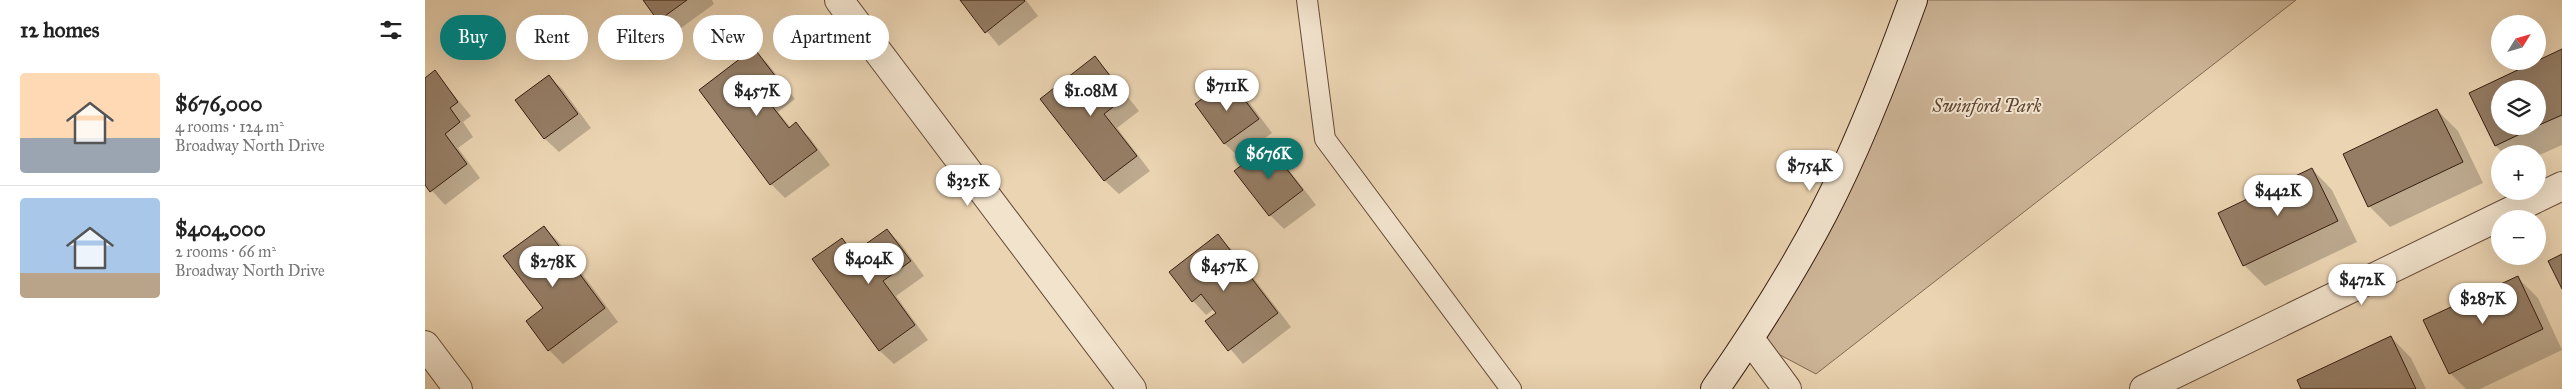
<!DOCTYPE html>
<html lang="en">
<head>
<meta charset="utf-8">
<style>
  body { margin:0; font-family:"IM FELL Great Primer",serif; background:#f2f2f2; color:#222; height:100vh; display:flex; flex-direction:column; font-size:19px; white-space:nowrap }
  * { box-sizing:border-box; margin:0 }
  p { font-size:16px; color:#767676 }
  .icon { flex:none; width:28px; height:28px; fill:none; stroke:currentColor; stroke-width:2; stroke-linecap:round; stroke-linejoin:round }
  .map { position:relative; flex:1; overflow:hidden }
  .panel { display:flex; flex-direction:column; background:#fff; width:425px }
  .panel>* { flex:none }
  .top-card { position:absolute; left:15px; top:15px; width:475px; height:45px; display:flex; gap:10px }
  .needle { width:32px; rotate:53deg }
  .fabs { position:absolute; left:2066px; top:15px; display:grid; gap:10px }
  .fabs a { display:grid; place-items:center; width:55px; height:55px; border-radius:50%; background:#fff; box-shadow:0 5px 20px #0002; font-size:25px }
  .price { position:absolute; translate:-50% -42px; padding:0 11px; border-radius:18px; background:#fff; color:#222; font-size:16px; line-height:32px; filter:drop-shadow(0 1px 2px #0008) }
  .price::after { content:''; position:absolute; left:50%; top:30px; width:15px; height:11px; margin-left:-8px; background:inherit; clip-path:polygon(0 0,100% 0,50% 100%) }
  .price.selected { background:#0f766e; color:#fff }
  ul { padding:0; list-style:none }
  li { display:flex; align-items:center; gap:15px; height:125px; padding:0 20px }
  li+li { border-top:1px solid #e0e0e0 }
  li span { display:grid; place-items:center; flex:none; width:140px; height:100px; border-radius:5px; color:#555 }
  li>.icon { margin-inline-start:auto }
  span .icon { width:60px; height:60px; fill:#fffc; stroke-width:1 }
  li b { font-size:21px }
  h2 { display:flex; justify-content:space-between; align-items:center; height:60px; padding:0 20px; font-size:21px }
  .chip { padding:0 18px; border-radius:22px; background:#fff; box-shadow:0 5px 20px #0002; font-size:18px; line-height:45px }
  .chip.selected { background:#0f766e; color:#fff }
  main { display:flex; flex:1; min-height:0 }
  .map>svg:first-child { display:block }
  .green { fill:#cdb597; stroke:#826a54 }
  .shadow { fill:#0003; fill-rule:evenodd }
  .building { fill:#957d65; stroke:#381e11 }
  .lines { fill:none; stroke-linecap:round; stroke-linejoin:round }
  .lane-casing { stroke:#654c39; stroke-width:22 }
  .street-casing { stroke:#654c39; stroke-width:30 }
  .secondary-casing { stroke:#381e11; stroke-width:30 }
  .lane { stroke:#f2e3cd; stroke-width:20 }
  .street { stroke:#f2e3cd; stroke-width:28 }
  .secondary { stroke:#f2e3cd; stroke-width:28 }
  .labels { text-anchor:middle; stroke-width:4; stroke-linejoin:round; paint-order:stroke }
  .park-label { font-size:18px; font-style:italic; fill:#5d4432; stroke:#f2e3cd }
</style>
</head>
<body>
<main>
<section class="panel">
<h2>12 homes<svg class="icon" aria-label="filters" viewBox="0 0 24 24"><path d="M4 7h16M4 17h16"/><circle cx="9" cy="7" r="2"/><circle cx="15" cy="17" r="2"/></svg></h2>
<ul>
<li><span style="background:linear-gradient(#ffd9b3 65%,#9aa5b1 0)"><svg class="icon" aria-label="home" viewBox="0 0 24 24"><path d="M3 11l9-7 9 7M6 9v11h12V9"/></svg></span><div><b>$676,000</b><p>4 rooms · 124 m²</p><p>Broadway North Drive</p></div></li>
<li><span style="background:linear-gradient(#a9c7e8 75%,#b9a48a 0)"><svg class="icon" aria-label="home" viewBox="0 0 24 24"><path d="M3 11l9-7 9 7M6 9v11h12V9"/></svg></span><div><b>$404,000</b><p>2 rooms · 66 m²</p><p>Broadway North Drive</p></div></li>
</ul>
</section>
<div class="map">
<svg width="2137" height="389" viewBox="0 0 2137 389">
  <rect width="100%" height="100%" fill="#ebd4b2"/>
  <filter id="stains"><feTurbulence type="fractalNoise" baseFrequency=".004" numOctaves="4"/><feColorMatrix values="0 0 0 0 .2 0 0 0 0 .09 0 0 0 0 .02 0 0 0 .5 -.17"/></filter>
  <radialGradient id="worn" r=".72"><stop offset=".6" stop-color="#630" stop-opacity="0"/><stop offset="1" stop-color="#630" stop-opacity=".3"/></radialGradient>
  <!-- green -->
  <path class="green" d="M 1488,0 L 1871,0 L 1391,374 L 1325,339 Z"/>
  <!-- shadow -->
  <path class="shadow" d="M 219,0 L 287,0 L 289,4 L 248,34 Z
    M 536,0 L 601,0 L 613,16 L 574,46 Z
    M 329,50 L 343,64 L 370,99 L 353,112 L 366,128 L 371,124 L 385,138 L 405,165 L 360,198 L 346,184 Z
    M 2137,50 L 2137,145 L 2112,156 L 2112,154 L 2079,154 L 2071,146 L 2046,93 ZM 2075,89 L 2112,89 L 2112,126 L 2075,126 Z
    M 669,58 L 683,72 L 714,111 L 692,128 L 725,171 L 694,194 L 680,181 L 616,99 Z
    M 10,72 L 46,116 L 38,122 L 48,137 L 33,148 L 55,178 L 20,205 L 0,183 L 0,79 Z
    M 124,76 L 138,90 L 166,128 L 134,152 L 120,139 L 92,100 Z
    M 804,80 L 818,94 L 847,133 L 814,157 L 800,144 L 771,104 Z
    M 2012,110 L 2033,131 L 2058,183 L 1965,227 L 1944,206 L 1920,154 Z
    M 843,147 L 857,161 L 891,205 L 859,229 L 845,215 L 811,171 Z
    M 1887,169 L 1907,190 L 1932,242 L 1840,286 L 1819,265 Z
    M 119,227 L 133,241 L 193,322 L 138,364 L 124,350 L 120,308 Z
    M 462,230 L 476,244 L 499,276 L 471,296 L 503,340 L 469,364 L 455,351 L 389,259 L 417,239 L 431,253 Z
    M 793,236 L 807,250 L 866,327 L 818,364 L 782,321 L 792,313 L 789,309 L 781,315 L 768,301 Z
    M 2092,277 L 2113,298 L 2137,350 L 2055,389 L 2041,389 L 2025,373 Z
    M 1966,337 L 1986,358 L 2001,389 L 1877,389 Z"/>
  <!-- building -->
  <path class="building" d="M 218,0 L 262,0 L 233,21 Z
    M 535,0 L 599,0 L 600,1 L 560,33 Z
    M 329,48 L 357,85 L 340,97 L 364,128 L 371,122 L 392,150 L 345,185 L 274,90 Z
    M 2137,49 L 2137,115 L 2112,126 L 2112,89 L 2075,89 L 2075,126 L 2112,126 L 2070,146 L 2044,93 Z
    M 670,56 L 701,97 L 679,114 L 712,156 L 679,181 L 615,99 Z
    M 10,70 L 33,102 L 25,108 L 35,122 L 20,134 L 42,164 L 5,192 L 0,185 L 0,78 Z
    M 124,75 L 153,114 L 119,139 L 90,100 Z
    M 804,79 L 834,119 L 799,144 L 770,104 Z
    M 2012,109 L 2038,162 L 1943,207 L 1918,154 Z
    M 843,145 L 878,190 L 844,216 L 809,171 Z
    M 1887,168 L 1913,221 L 1818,266 L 1793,213 Z
    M 119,226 L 180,308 L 123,351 L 101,321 L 118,308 L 78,256 Z
    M 462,229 L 486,261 L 458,281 L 490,325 L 454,351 L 387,259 L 417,238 L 428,253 Z
    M 793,234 L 853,313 L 803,351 L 780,321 L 791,313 L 776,294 L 767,302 L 744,272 Z
    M 2137,254 L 2137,289 L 2123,261 Z
    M 2093,276 L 2118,329 L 2024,374 L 1998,320 Z
    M 1966,336 L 1991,389 L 1876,389 L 1872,380 Z"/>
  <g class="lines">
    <!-- lane casing -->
    <g class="lane-casing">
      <path id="lane" d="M 882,0 L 900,139 L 1086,389"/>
    </g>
    <!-- street casing -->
    <g class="street-casing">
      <path id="street" d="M 414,0 L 707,389
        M 1325,339 L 1362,389
        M 0,345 L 33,389
        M 1719,389 L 2137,186"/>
    </g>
    <!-- secondary casing -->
    <g class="secondary-casing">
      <path id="secondary" d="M 1290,389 C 1329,333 1366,275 1398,214 C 1433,147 1462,72 1488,0"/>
    </g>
    <!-- lane -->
    <use href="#lane" class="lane"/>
    <!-- street -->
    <use href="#street" class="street"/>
    <!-- secondary -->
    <use href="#secondary" class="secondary"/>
  </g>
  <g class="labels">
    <!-- park labels -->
    <g class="park-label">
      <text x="1562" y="112">Swinford Park</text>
    </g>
  </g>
  <rect width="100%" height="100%" filter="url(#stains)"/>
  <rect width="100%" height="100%" fill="url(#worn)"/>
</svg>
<div class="fabs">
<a><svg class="needle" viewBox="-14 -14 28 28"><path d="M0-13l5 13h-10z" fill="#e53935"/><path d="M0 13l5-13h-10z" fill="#767676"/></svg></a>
<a><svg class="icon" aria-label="layers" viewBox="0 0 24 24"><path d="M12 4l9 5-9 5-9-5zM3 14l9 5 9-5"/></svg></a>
<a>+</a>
<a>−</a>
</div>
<b class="price" style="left:802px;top:112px">$711K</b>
<b class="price" style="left:332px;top:117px">$457K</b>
<b class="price" style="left:666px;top:117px">$1.08M</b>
<b class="price selected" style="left:844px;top:180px">$676K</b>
<b class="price" style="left:1385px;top:192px">$754K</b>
<b class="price" style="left:543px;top:207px">$325K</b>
<b class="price" style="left:1853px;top:217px">$442K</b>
<b class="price" style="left:444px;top:285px">$404K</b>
<b class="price" style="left:128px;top:288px">$278K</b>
<b class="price" style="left:799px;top:292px">$457K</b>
<b class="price" style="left:1937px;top:306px">$472K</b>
<b class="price" style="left:2058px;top:325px">$287K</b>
<div class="top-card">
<a class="chip selected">Buy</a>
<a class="chip">Rent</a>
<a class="chip">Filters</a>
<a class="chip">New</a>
<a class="chip">Apartment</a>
</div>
</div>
</main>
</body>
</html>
